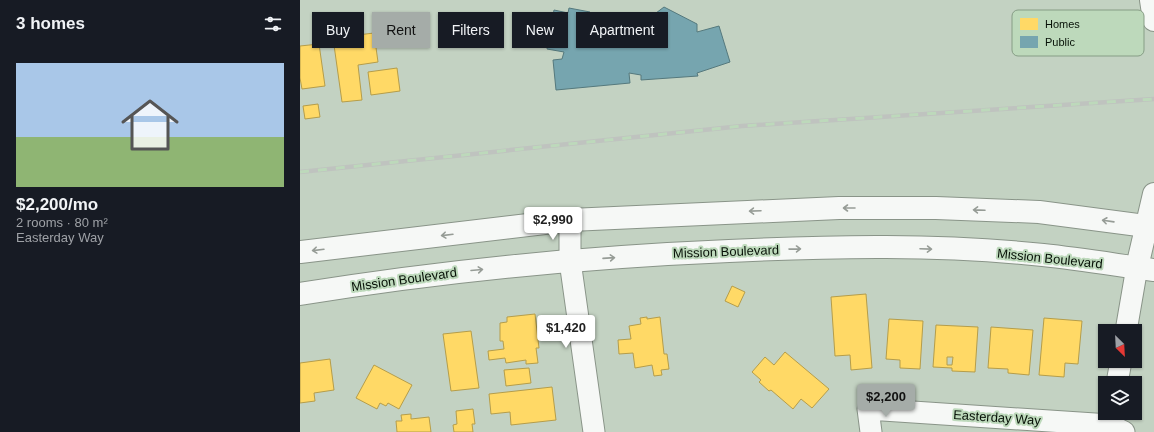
<!DOCTYPE html>
<html lang="en">
<head>
<meta charset="utf-8">
<style>
  body { margin:0; font-family:Arial,sans-serif; background:#242831; color:#f1f3f6; height:100vh; display:flex; flex-direction:column; font-size:15px; white-space:nowrap }
  * { box-sizing:border-box; margin:0 }
  p { font-size:13px; color:#9ea1a6 }
  .icon { flex:none; width:22px; height:22px; fill:none; stroke:currentColor; stroke-width:2; stroke-linecap:round; stroke-linejoin:round }
  .map { position:relative; flex:1; overflow:hidden }
  .side { display:flex; flex-direction:column; background:#171b24; width:300px }
  .side>* { flex:none }
  .guide { position:absolute; left:12px; top:12px; width:380px; height:36px; display:flex; gap:8px }
  .needle { width:26px; rotate:156deg }
  .buttons { position:absolute; left:798px; top:324px; display:grid; gap:8px }
  .buttons a { display:grid; place-items:center; width:44px; height:44px; border-radius:0px; background:#171b24; box-shadow:0 1px 3px #0004; font-size:20px }
  .price { position:absolute; translate:-50% -34px; padding:0 9px; border-radius:4px; background:#fff; color:#222; font-size:13px; line-height:26px; filter:drop-shadow(0 1px 2px #0008) }
  .price::after { content:''; position:absolute; left:50%; top:24px; width:12px; height:9px; margin-left:-6px; background:inherit; clip-path:polygon(0 0,100% 0,50% 100%) }
  .price.current { background:#a5aca8; color:#111 }
  ul { padding:0; list-style:none }
  li { display:grid; align-content:center; gap:8px; height:212px; padding:0 16px }
  li+li { border-top:1px solid #363941 }
  li span { display:grid; place-items:center; height:124px; border-radius:0px; color:#555 }
  li>.icon { margin-inline-start:auto }
  span .icon { width:72px; height:72px; fill:#fffc; stroke-width:1 }
  li b { font-size:17px }
  h2 { display:flex; justify-content:space-between; align-items:center; height:48px; padding:0 16px; font-size:17px }
  .tag { padding:0 14px; border-radius:0px; background:#171b24; box-shadow:0 1px 3px #0004; font-size:14px; line-height:36px }
  .tag.current { background:#a5aca8; color:#111 }
  main { display:flex; flex:1; min-height:0 }
  .map>svg:first-child { display:block }
  .homes { fill:#ffd966; stroke:#b59d4a; fill-rule:evenodd }
  .public { fill:#76a5af; stroke:#55797d }
  .lines { fill:none; stroke-linecap:round; stroke-linejoin:round }
  .minor-casing { stroke:#899488; stroke-width:23 }
  .secondary-casing { stroke:#899488; stroke-width:24 }
  .primary-casing { stroke:#899488; stroke-width:24 }
  .minor { stroke:#f6f8f6; stroke-width:21 }
  .secondary { stroke:#f6f8f6; stroke-width:22 }
  .primary { stroke:#f6f8f6; stroke-width:22 }
  .rail-casing { stroke:#bfc3bf; stroke-width:4.5 }
  .rail { stroke:#bdd9bb; stroke-width:3; stroke-dasharray:9; stroke-linecap:butt }
  .oneway { stroke:#969c96 }
  .labels { text-anchor:middle; stroke-width:4; stroke-linejoin:round; paint-order:stroke }
  .street-label { font-size:13px; fill:#071107; stroke:#bdd9bb }
  .key { fill:#bdd9bb; stroke:#869d85; stroke-width:1 }
  .key-label { font-size:11px; fill:#071107 }
</style>
</head>
<body>
<main>
<section class="side">
<h2>3 homes<svg class="icon" aria-label="filters" viewBox="0 0 24 24"><path d="M4 7h16M4 17h16"/><circle cx="9" cy="7" r="2"/><circle cx="15" cy="17" r="2"/></svg></h2>
<ul>
<li><span style="background:linear-gradient(#a9c7e8 60%,#8fb573 0)"><svg class="icon" aria-label="home" viewBox="0 0 24 24"><path d="M3 11l9-7 9 7M6 9v11h12V9"/></svg></span><div><b>$2,200/mo</b><p>2 rooms · 80 m²</p><p>Easterday Way</p></div></li>
</ul>
</section>
<div class="map">
<svg width="854" height="432" viewBox="0 0 854 432">
  <rect width="100%" height="100%" fill="#c3d2c2"/>
  <!-- homes -->
  <path class="homes" d="M 74,33 L 78,62 L 58,65 L 62,100 L 42,102 L 33,38 Z
    M 19,44 L 25,86 L 2,89 L 0,78 L 0,46 Z
    M 97,68 L 100,91 L 71,95 L 68,72 Z
    M 18,104 L 20,117 L 5,119 L 3,106 Z
    M 432,286 L 445,292 L 438,307 L 425,301 Z
    M 566,294 L 572,368 L 551,370 L 550,355 L 535,356 L 531,297 Z
    M 235,314 L 239,348 L 236,348 L 238,363 L 226,364 L 226,360 L 206,363 L 205,358 L 189,360 L 188,351 L 204,349 L 203,341 L 200,341 L 200,323 L 207,322 L 207,317 Z
    M 347,317 L 347,319 L 360,317 L 364,354 L 367,354 L 369,369 L 361,370 L 362,375 L 354,376 L 352,365 L 335,368 L 333,353 L 319,354 L 318,340 L 331,339 L 329,326 L 341,324 L 340,318 Z
    M 744,318 L 782,321 L 778,364 L 765,363 L 764,377 L 739,375 Z
    M 589,319 L 623,321 L 620,369 L 600,368 L 600,360 L 586,359 Z
    M 636,325 L 678,327 L 675,372 L 652,371 L 652,368 L 633,367 ZM 647,357 L 653,357 L 652,365 L 647,365 Z
    M 691,327 L 733,330 L 729,375 L 708,373 L 708,369 L 688,368 Z
    M 171,331 L 179,388 L 151,391 L 143,334 Z
    M 485,352 L 529,389 L 512,408 L 501,399 L 493,409 L 471,390 L 469,391 L 459,382 L 461,380 L 452,372 L 465,357 L 474,365 Z
    M 30,359 L 34,390 L 14,393 L 15,401 L 0,403 L 0,363 Z
    M 74,365 L 112,385 L 99,409 L 88,403 L 86,406 L 80,403 L 77,409 L 56,398 Z
    M 229,368 L 231,383 L 206,386 L 204,370 Z
    M 252,387 L 256,420 L 211,425 L 210,412 L 191,414 L 189,394 Z
    M 173,409 L 175,424 L 172,424 L 173,432 L 154,432 L 153,425 L 157,424 L 156,411 Z
    M 111,414 L 111,419 L 129,417 L 131,432 L 97,432 L 96,421 L 102,421 L 101,415 Z"/>
  <!-- public -->
  <path class="public" d="M 364,7 L 397,24 L 397,32 L 419,26 L 430,62 L 397,73 L 398,76 L 341,80 L 341,75 L 329,73 L 330,83 L 256,90 L 253,60 L 262,59 L 264,52 L 247,49 L 254,10 L 268,13 L 269,8 L 290,12 L 289,17 L 304,20 L 303,29 L 337,35 L 336,28 Z"/>
  <g class="lines">
    <!-- minor casing -->
    <g class="minor-casing">
      <path id="minor" d="M 270,220 L 270,261 L 294,432
        M 826,331 L 837,267
        M 817,383 L 821,361
        M 571,432 L 568,409 L 810,425 L 824,432"/>
    </g>
    <!-- secondary casing -->
    <g class="secondary-casing">
      <path id="secondary" d="M 851,0 L 854,20
        M 837,267 L 854,194"/>
    </g>
    <!-- primary casing -->
    <g class="primary-casing">
      <path id="primary" d="M 0,252 L 270,220 L 539,208 L 636,208 L 739,212 L 854,227
        M 0,294 C 142,271 285,257 429,251 C 533,246 639,244 743,255 C 780,259 817,265 854,270"/>
    </g>
    <!-- minor -->
    <use href="#minor" class="minor"/>
    <!-- secondary -->
    <use href="#secondary" class="secondary"/>
    <!-- primary -->
    <use href="#primary" class="primary"/>
    <!-- rail casing -->
    <g class="rail-casing">
      <path id="rail" d="M 0,172 L 442,126 L 854,99"/>
    </g>
    <!-- rail -->
    <use href="#rail" class="rail"/>
  </g>
  <!-- one-way arrows -->
  <defs><path id="oneway-shaft" d="M-6 0H5M1.5-3L5.5 0L1.5 3" fill="none" stroke-width="1.6" stroke-linecap="round" stroke-linejoin="round"/></defs>
  <g class="oneway">
    <use href="#oneway-shaft" transform="translate(549 208) rotate(-180)"/>
    <use href="#oneway-shaft" transform="translate(679 210) rotate(-178)"/>
    <use href="#oneway-shaft" transform="translate(455 211) rotate(178)"/>
    <use href="#oneway-shaft" transform="translate(808 221) rotate(-172)"/>
    <use href="#oneway-shaft" transform="translate(147 235) rotate(173)"/>
    <use href="#oneway-shaft" transform="translate(495 249) rotate(-1)"/>
    <use href="#oneway-shaft" transform="translate(626 249) rotate(2)"/>
    <use href="#oneway-shaft" transform="translate(18 250) rotate(173)"/>
    <use href="#oneway-shaft" transform="translate(309 258) rotate(-4)"/>
    <use href="#oneway-shaft" transform="translate(177 270) rotate(-5)"/>
  </g>
  <g class="labels">
    <!-- street labels -->
    <g class="street-label">
      <text transform="translate(426 251) rotate(-2)" y="5">Mission Boulevard</text>
      <text transform="translate(750 258) rotate(6)" y="5">Mission Boulevard</text>
      <text transform="translate(104 279) rotate(-8)" y="5">Mission Boulevard</text>
      <text transform="translate(697 417) rotate(4)" y="5">Easterday Way</text>
    </g>
  </g>
  <!-- legend -->
  <rect x="712" y="10" width="132" height="46" rx="6" class="key"/>
  <rect x="720" y="18" width="18" height="12" fill="#ffd966"/>
  <rect x="720" y="36" width="18" height="12" fill="#76a5af"/>
  <g class="key-label">
    <text x="745" y="28">Homes</text>
    <text x="745" y="46">Public</text>
  </g>
</svg>
<div class="buttons">
<a><svg class="needle" viewBox="-14 -14 28 28"><path d="M0-13l5 13h-10z" fill="#e53935"/><path d="M0 13l5-13h-10z" fill="#9ea1a6"/></svg></a>
<a><svg class="icon" aria-label="layers" viewBox="0 0 24 24"><path d="M12 4l9 5-9 5-9-5zM3 14l9 5 9-5"/></svg></a>
</div>
<b class="price" style="left:253px;top:241px">$2,990</b>
<b class="price" style="left:266px;top:349px">$1,420</b>
<b class="price current" style="left:586px;top:418px">$2,200</b>
<div class="guide">
<a class="tag">Buy</a>
<a class="tag current">Rent</a>
<a class="tag">Filters</a>
<a class="tag">New</a>
<a class="tag">Apartment</a>
</div>
</div>
</main>
</body>
</html>
